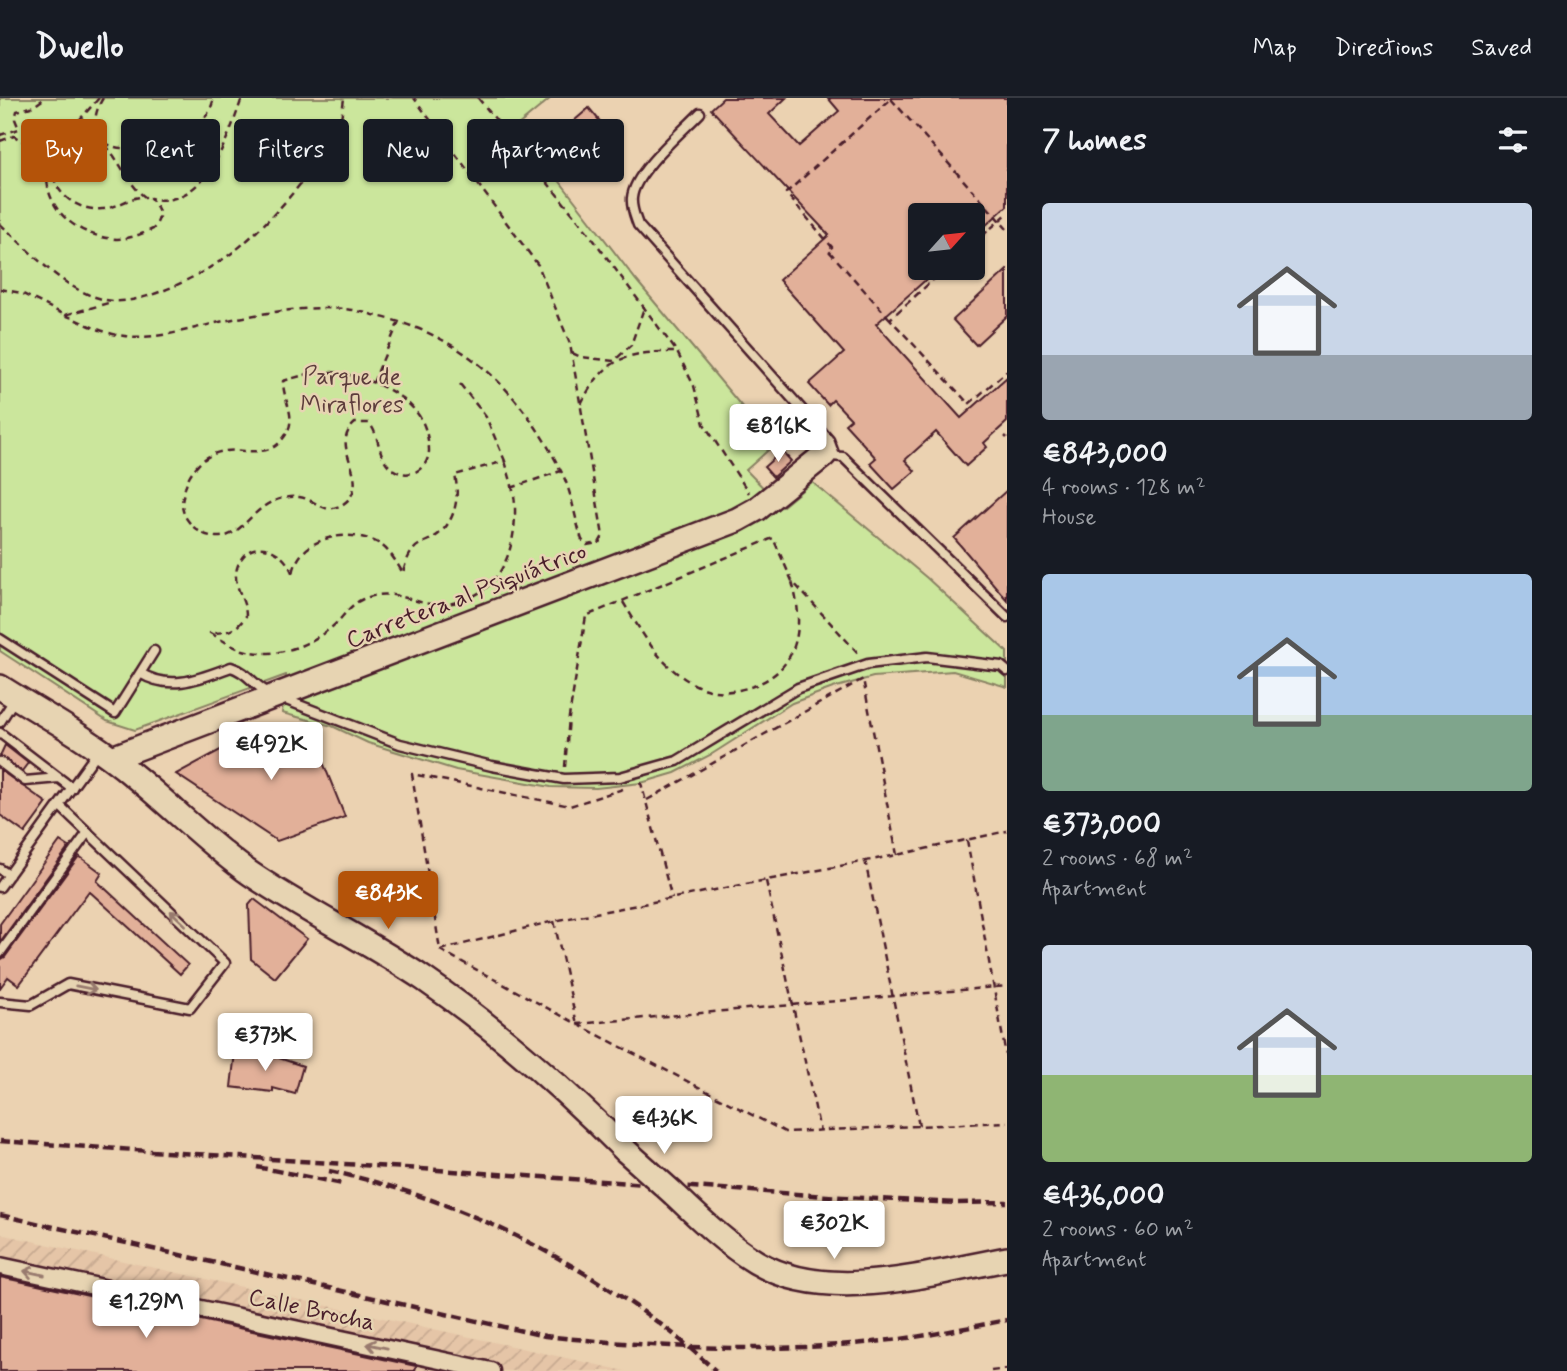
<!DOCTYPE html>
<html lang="en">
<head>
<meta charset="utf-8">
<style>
  body { margin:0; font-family:Mynerve,sans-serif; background:#20242c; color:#f1f3f6; height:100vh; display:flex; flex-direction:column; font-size:26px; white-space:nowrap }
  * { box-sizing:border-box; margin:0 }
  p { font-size:23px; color:#9ea1a6 }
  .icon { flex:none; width:38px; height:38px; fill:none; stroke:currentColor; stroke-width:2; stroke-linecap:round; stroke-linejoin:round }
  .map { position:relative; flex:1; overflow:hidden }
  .drawer { display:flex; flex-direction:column; background:#171b24; width:560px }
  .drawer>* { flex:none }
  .guide { position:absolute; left:21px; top:21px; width:665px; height:63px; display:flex; gap:14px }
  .needle { width:46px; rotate:63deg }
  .fabs { position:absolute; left:908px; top:105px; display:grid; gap:14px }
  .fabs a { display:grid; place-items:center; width:77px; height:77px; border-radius:7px; background:#171b24; box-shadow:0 2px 5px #0004; font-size:35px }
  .price { position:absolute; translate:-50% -60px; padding:0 16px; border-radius:7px; background:#fff; color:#222; font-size:23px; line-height:46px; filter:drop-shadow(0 2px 4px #0008) }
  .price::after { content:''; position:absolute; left:50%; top:42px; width:21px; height:16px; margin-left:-10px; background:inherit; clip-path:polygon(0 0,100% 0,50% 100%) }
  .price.active { background:#b45309; color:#fff }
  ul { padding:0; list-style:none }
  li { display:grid; align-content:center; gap:14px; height:371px; padding:0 35px }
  li span { display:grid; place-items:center; height:217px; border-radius:7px; color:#555 }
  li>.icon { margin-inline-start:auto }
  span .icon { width:126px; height:126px; fill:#fffc; stroke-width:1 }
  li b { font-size:30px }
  h2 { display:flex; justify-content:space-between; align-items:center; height:84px; padding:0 35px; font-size:30px }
  .tag { padding:0 24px; border-radius:7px; background:#171b24; box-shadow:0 2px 5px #0004; font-size:24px; line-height:63px }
  .tag.active { background:#b45309; color:#fff }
  header { display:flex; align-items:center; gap:42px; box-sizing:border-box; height:98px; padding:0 35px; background:#171b24; border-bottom:2px solid #363941 }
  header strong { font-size:33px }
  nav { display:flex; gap:38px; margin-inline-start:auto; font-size:24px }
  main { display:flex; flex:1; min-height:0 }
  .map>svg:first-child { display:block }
  .industrial { fill:url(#industrial-furrows) }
  .park { fill:#cbe69c; stroke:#8a8264; stroke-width:2 }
  .building { fill:#e2b099; stroke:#4a1f2b; stroke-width:2 }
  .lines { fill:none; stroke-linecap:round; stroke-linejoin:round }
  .lane-casing { stroke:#4a1f2b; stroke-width:13 }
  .street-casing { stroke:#4a1f2b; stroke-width:21 }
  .secondary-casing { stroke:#4a1f2b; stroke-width:28 }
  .path { stroke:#4a1f2b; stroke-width:2.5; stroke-dasharray:7 5; stroke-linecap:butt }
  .lane { stroke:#e7d4b2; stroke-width:8 }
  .street { stroke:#e7d4b2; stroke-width:16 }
  .secondary { stroke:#e7d4b2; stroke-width:23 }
  .rail { stroke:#4a1f2b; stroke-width:4.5; stroke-dasharray:10 5; stroke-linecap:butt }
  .secondary-bridge-casing { stroke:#4a1f2b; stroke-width:28; stroke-linecap:butt }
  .secondary-bridge { stroke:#e7d4b2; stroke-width:23 }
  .oneway { stroke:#987a6e }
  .labels { text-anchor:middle; stroke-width:5; stroke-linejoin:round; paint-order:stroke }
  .park-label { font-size:24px; fill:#5d3d3c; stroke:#e7d4b2 }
  .street-label { font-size:24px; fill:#4a1f2b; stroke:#e7d4b2 }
</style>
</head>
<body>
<header>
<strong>Dwello</strong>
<nav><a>Map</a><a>Directions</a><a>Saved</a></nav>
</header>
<main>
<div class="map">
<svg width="1007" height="1273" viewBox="0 0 1007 1273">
  <defs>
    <pattern id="industrial-furrows" width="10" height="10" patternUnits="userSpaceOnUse" patternTransform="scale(1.75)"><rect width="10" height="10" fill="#e5c5a7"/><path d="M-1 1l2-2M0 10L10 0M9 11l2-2" fill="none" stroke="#c6a990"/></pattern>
  </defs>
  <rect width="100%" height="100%" fill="#ebd2b1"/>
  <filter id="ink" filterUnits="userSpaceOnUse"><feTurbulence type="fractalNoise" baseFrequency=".0143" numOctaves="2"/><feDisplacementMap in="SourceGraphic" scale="14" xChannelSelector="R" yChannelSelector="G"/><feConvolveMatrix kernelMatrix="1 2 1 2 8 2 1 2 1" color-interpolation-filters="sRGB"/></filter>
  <g filter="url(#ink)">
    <!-- industrial -->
    <path class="industrial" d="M 0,1136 L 625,1273 L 0,1273 Z"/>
    <!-- park -->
    <path class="park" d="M 0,0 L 551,0 L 517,28 L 636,182 L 774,347 L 746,372 L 782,409 L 812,384 L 927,480 L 1007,554 L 1007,589 L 953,573 L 873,579 L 833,590 L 792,605 L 712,656 L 675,675 L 641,685 L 596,690 L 551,689 L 456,672 L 368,645 L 332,628 L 282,615 L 286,577 L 135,632 L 107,623 L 0,553 Z"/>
    <!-- building -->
    <path class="building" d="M 723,0 L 786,0 L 769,16 L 799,48 L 839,13 L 828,0 L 1007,0 L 1007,108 L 973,139 L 973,117 L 920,117 L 920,170 L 939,170 L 876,226 L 961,320 L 1007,279 L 1007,324 L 984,345 L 987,349 L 966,368 L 936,334 L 905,362 L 915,373 L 894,391 L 870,365 L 876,360 L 845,326 L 851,321 L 833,302 L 828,307 L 809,286 L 844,255 L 779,182 L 829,137 L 711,11 Z
      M 589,10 L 603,27 L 568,57 L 553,41 Z
      M 1007,172 L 1007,218 L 976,247 L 953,222 Z
      M 782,353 L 791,363 L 773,379 L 764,369 Z
      M 1007,392 L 1007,502 L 954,440 Z
      M 308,627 L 345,719 L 277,743 L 176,676 L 252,635 Z
      M 5,647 L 28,665 L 22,673 L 0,658 Z
      M 0,672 L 47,705 L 25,735 L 0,717 Z
      M 60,743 L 69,749 L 0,844 L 0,826 Z
      M 79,758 L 102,775 L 97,783 L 188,867 L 180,876 L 89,793 L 19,887 L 8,879 L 0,890 L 0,862 L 5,859 Z
      M 254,801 L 307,841 L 275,880 L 251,861 L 249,807 Z
      M 235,954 L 276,959 L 303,968 L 295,996 L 273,990 L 273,994 L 231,989 Z
      M 0,1179 L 416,1268 L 415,1273 L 0,1273 Z"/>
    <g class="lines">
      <!-- lane casing -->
      <g class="lane-casing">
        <path id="lane" d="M 700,15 C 682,34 634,74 632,100 C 631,110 635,118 638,127 L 829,342 L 835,358
          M 831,358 L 843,359 L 1007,519
          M 0,541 L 115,615 L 154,553
          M 140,575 C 171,594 201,580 231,569 C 248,574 254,588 269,595
          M 281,600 L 400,646 L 492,668 L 564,681 L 620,679 L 677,663 L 798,590 L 868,566 L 927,559 L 1001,568 L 1007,573
          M 0,624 L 14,602
          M 0,635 L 72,690
          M 0,664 L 25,683 L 59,680
          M 0,771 L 9,777
          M 0,789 L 99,652
          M 0,855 L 88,734
          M 0,904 L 31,907 L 68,886 L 190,910 L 225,865 L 59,707"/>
      </g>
      <!-- street casing -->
      <g class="street-casing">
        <path id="street" d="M 0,1168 L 491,1273"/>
      </g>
      <!-- secondary casing -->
      <g class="secondary-casing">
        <path id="secondary" d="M 0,589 C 44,617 93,643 133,677 C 173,709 209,747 251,776 C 307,814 368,843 424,881 C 497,931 563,990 626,1053
          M 112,660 L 737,422 L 757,411 L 824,357
          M 674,1096 C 699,1120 726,1146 756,1164 C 828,1207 930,1175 1007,1161"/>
      </g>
      <!-- path -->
      <path class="path" d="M 99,0 L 65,38 L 67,40 C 107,18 120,82 145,99 C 129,98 118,110 102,111 C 76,114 47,91 54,64 L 50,61 C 36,106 75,139 117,141 C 129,141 142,136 153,131 C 163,118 160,111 150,100 C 204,114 229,38 242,0
        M 103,0 C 87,25 96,53 130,50 C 147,48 192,31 205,19 C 210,14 212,7 214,0
        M 478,0 L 587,133 L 677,254 L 694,288 L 704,326 L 749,395
        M 891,1 L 1007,131
        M 0,37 L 19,31 L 15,21 L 17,13 L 34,8 L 45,0
        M 0,43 L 14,38 L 39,53 L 46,74
        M 0,126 C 33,155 67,198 113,203 C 150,206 216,170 243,146 C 277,116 320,68 339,26 C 342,18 343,8 344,0
        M 973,146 L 1007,116
        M 946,170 L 890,221 L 969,306 L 1007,273
        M 0,191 L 21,195 L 65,217 L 112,204
        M 65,217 C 84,225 104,236 125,238 C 165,243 205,225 244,219 C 277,213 311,208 345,211 C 357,212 369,216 381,219 C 466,239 521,294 560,371 C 572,393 574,418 582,442 L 587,447 L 599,445 L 603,438 L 570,246 L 538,167 L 414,0
        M 890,221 L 828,152 L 832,149 L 786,95 L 892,0
        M 572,255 L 581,259 L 614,263 L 631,247 L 644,210
        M 332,274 C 362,278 404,292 421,321 C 426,330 429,343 429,353 C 428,374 405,383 390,369 C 377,357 380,337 369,325 L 355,325 C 328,348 370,377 348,402 C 342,408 336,410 328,411 C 318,408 309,400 299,399 C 253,396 247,441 216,439 C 205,438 195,432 189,424 C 181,414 181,406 184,394 C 187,382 189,376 198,367 C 226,337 260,367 281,343 C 301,321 283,306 283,283 L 308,276 Z
        M 373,285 L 399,223
        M 460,286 L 486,319 L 505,363
        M 581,306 C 604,260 628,253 677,254
        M 1005,338 L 1007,340
        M 505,363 C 509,377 515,394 515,409 C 516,456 498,500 446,506 C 414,510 397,487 363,501 C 349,507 343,520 332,529 C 307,549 275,561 243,552 C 232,549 221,541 210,535 C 227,535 236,533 246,518 C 246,501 232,488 237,470 C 247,438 283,447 293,477 C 297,439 349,429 378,445 C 390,452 396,464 403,475 C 405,467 408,457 414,451 C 419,445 427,444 433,440 C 455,427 460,400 455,377 Z
        M 511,390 L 561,373
        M 623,504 C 643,536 658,566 692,585 C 707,594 723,595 739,592 C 796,580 807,534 792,484
        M 565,669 L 569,619 L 586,518 L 773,440 L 792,483 L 859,556
        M 639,686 L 641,685 L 672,801
        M 623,691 L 570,708 L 412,676 L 440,852 L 554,823 L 897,757 L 1007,733
        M 647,702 L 863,581 L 897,757
        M 967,742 L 1007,963
        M 865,762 L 919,1028
        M 766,783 L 820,1033
        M 554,823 L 577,926
        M 440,852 L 577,926 L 785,1034 L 1007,1024
        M 577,926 L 1007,888
        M 991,1273 L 1007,1271"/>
      <!-- lane -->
      <use href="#lane" class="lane"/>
      <!-- street -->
      <use href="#street" class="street"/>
      <!-- secondary -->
      <use href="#secondary" class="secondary"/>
      <!-- rail -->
      <path class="rail" d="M 0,1043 L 842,1099 L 956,1105 L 1007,1104
        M 257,1069 L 343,1086
        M 329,1073 C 451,1098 567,1156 667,1231 C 684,1244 700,1259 716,1273
        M 0,1117 L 545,1238 C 660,1250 776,1256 891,1242 C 930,1238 969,1229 1007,1222"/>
      <!-- secondary-bridge casing -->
      <g class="secondary-bridge-casing">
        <path id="secondary-bridge" d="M 626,1053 L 674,1096"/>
      </g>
      <!-- secondary-bridge -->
      <use href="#secondary-bridge" class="secondary-bridge"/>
    </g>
    <!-- one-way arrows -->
    <defs><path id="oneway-shaft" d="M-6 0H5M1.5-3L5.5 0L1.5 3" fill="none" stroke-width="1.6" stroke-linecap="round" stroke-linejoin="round" transform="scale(1.75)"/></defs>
    <g class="oneway">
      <use href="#oneway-shaft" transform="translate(178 820) rotate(-136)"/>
      <use href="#oneway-shaft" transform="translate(86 890) rotate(11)"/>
      <use href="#oneway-shaft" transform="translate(34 1175) rotate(-168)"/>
      <use href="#oneway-shaft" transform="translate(377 1248) rotate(-168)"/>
    </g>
  </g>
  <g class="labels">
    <!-- park labels -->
    <g class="park-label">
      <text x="352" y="286">Parque de<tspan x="352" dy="28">Miraflores</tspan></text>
    </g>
    <!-- street labels -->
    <g class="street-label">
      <text transform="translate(466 497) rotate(-21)" y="8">Carretera al Psiquiátrico</text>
      <text transform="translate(312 1211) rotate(12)" y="8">Calle Brocha</text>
    </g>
  </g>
</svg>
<div class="fabs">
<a><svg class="needle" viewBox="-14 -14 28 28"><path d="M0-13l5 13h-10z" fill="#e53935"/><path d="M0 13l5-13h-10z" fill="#9ea1a6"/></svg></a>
</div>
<b class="price" style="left:778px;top:366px">€816K</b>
<b class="price" style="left:271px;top:684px">€492K</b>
<b class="price active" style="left:388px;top:833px">€843K</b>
<b class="price" style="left:265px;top:975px">€373K</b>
<b class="price" style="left:664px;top:1058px">€436K</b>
<b class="price" style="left:834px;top:1163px">€302K</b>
<b class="price" style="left:146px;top:1242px">€1.29M</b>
<div class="guide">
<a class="tag active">Buy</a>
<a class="tag">Rent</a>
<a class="tag">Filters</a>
<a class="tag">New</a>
<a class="tag">Apartment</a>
</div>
</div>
<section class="drawer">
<h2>7 homes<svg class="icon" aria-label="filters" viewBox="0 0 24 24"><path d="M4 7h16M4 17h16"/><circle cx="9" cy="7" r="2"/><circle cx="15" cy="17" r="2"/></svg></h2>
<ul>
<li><span style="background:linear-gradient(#c9d6e8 70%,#9aa5b1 0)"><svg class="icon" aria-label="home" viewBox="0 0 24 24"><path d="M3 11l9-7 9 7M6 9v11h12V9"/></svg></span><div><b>€843,000</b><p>4 rooms · 128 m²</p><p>House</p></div></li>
<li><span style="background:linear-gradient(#a9c7e8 65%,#7fa58c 0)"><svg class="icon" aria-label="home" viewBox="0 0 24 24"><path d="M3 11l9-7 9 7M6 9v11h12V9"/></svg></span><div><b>€373,000</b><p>2 rooms · 68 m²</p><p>Apartment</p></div></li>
<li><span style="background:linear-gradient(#c9d6e8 60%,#8fb573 0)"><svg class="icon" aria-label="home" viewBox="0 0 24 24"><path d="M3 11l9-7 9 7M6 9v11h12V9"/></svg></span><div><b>€436,000</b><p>2 rooms · 60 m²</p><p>Apartment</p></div></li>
</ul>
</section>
</main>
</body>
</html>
